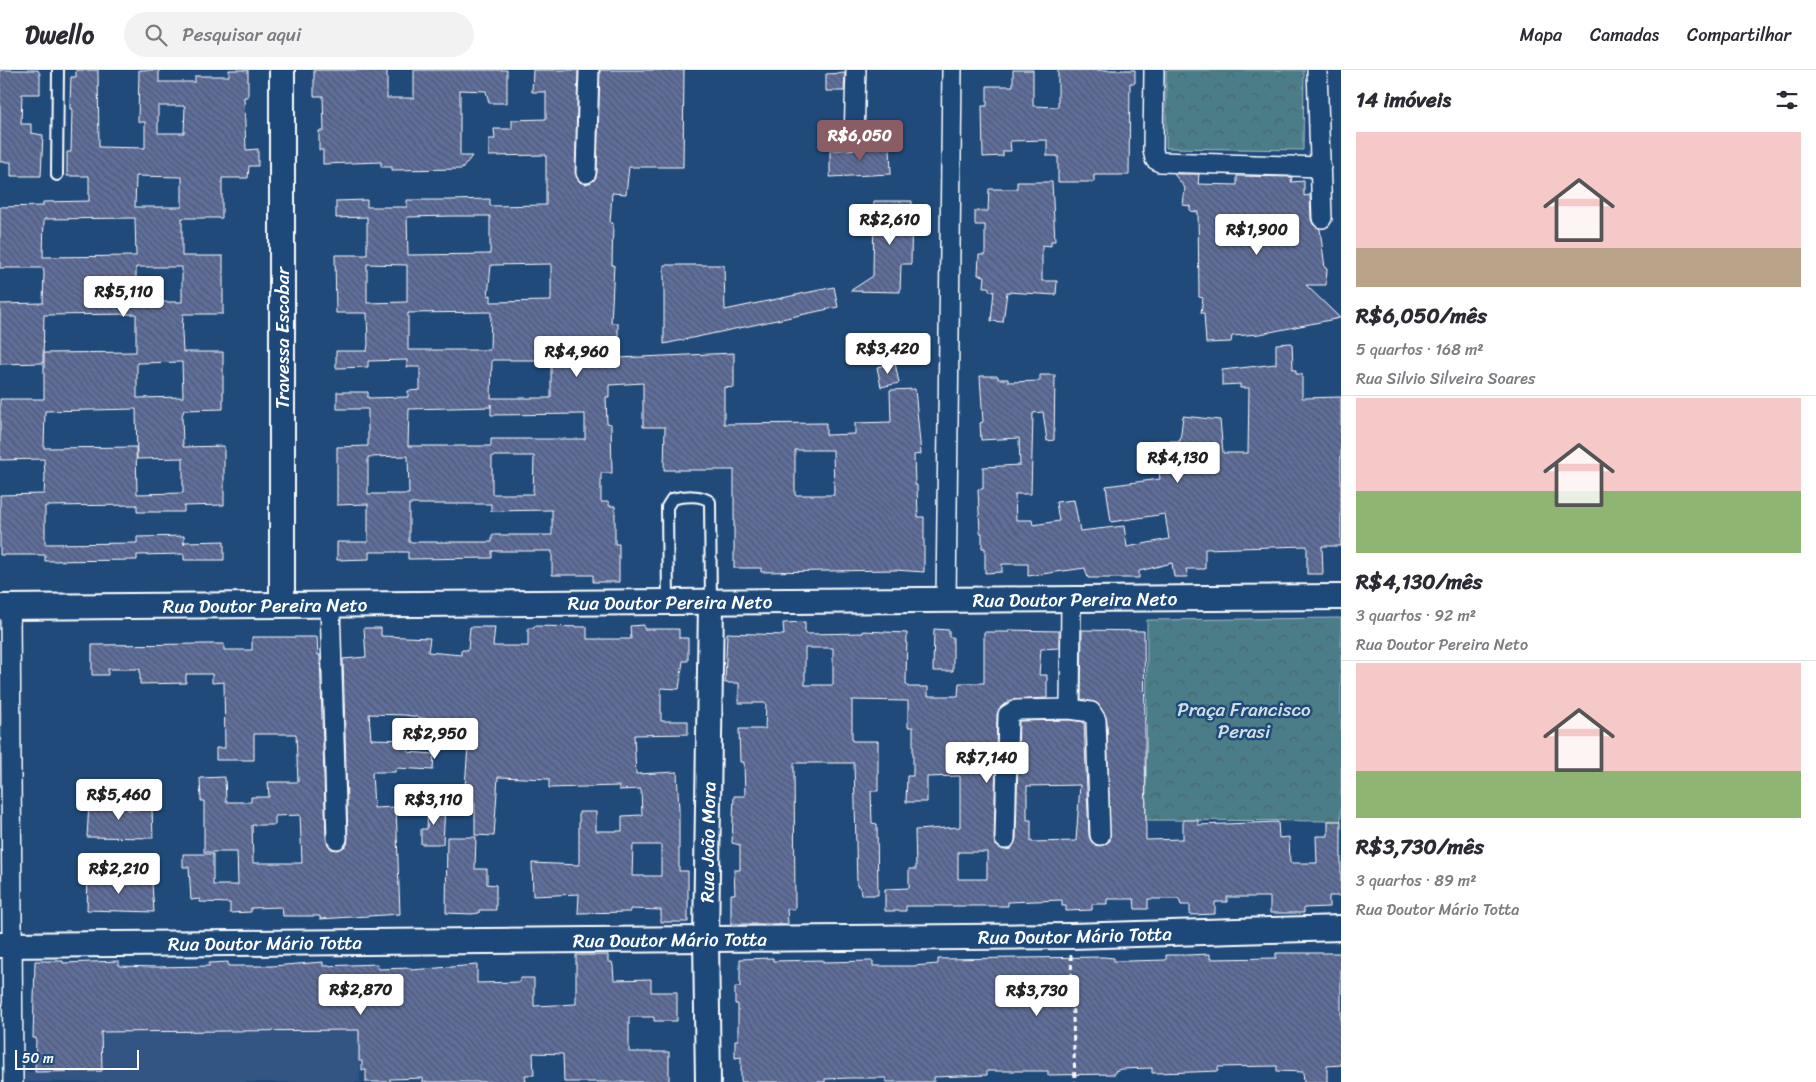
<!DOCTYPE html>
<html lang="pt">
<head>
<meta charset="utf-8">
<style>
  body { margin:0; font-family:Sriracha,sans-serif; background:#f2f2f3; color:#2b2b33; height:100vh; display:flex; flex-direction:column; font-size:19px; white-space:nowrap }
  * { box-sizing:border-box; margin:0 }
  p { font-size:16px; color:#7c7c81 }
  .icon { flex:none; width:28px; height:28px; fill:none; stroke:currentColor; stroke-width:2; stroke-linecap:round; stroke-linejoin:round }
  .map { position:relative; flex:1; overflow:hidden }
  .drawer { display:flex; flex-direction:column; background:#fff; width:475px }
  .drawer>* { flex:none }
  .scale { position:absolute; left:15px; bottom:12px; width:124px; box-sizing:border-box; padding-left:5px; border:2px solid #fff; border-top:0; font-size:14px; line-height:18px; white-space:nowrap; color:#fff; -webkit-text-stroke:4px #1f4a7a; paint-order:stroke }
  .price { position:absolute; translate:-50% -42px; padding:0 11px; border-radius:5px; background:#fff; color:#222; font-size:16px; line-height:32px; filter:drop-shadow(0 1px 2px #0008) }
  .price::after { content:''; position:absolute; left:50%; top:30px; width:15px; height:11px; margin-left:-8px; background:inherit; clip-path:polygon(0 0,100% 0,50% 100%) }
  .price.active { background:#8a5d65; color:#fff }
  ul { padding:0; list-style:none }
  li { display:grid; align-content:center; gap:10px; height:265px; padding:0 15px }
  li+li { border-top:1px solid #e1e1e2 }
  li span { display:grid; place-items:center; height:155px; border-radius:0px; color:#555 }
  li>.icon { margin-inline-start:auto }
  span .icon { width:90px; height:90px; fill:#fffc; stroke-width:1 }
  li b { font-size:21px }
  h2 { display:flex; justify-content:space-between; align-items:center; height:60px; padding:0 15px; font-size:21px }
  header { display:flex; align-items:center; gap:30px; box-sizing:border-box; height:70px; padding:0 25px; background:#fff; border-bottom:1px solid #e1e1e2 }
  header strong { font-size:24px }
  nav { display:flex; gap:28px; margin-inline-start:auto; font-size:18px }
  .search { width:350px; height:45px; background:#f2f2f3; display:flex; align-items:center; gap:12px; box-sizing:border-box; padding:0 18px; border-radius:28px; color:#7c7c81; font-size:19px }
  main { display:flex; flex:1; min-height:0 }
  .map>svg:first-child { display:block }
  .built { fill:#325584 }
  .park { fill:url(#park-crowns); stroke:#a6bec4 }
  .building { fill:url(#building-back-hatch); stroke:#fff; fill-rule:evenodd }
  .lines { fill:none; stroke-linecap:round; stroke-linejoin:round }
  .service-casing { stroke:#fff; stroke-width:14 }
  .minor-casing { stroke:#fff; stroke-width:22 }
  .tertiary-casing { stroke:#fff; stroke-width:28 }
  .path { stroke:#fff; stroke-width:3; stroke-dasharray:5 4; stroke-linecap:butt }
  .service { stroke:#1f4a7a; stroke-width:10 }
  .minor { stroke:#1f4a7a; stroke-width:19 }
  .tertiary { stroke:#1f4a7a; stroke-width:24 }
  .labels { text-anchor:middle; stroke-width:5; stroke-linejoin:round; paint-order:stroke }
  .street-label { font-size:19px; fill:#fff; stroke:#1f4a7a }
  .park-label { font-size:19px; fill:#d2dee1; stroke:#1f4a7a }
</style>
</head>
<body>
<header>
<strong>Dwello</strong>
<div class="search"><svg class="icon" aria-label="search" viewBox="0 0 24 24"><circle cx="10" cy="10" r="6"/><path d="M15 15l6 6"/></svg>Pesquisar aqui</div>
<nav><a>Mapa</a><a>Camadas</a><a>Compartilhar</a></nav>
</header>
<main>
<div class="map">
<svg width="1341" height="1012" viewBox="0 0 1341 1012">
  <defs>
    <pattern id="park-crowns" width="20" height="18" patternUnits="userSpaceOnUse" patternTransform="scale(1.25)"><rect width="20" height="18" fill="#4c7d88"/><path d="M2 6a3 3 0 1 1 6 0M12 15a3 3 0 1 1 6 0" fill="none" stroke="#4c646a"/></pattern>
    <pattern id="building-back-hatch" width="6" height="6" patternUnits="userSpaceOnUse" patternTransform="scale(1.25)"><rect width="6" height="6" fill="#5e6e9c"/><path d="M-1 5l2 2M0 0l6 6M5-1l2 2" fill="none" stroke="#535a6c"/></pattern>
  </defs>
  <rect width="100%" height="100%" fill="#1f4a7a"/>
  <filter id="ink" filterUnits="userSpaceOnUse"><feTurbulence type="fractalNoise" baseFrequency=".02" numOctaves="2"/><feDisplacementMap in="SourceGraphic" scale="10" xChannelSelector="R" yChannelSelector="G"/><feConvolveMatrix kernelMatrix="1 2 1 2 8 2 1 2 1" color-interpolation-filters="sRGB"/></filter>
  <g filter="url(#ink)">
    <!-- built -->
    <path class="built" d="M 359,960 L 360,1012 L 24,1012 L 24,1002 L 101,1001 L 101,962 Z"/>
    <!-- park -->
    <path class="park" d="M 1166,0 L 1304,0 L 1303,80 L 1166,78 Z
      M 1341,548 L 1341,751 L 1146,750 L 1147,550 Z"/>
    <!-- building -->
    <path class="building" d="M 0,0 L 38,0 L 40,4 L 40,24 L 22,24 L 21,54 L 31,54 L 31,63 L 43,65 L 41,106 L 11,106 L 11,92 L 0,92 Z
      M 76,0 L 98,0 L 99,77 L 145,78 L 145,52 L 138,52 L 139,0 L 159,0 L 159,12 L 195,12 L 195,6 L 229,6 L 229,0 L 248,0 L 248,27 L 244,27 L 246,80 L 258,79 L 258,96 L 249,96 L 248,108 L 222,108 L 222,148 L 182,148 L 182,186 L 223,186 L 223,244 L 183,244 L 182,263 L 183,282 L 223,282 L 223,339 L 184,340 L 182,346 L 183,377 L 224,376 L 224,435 L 184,436 L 184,442 L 137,442 L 137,435 L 45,436 L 45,474 L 137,473 L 137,467 L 184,466 L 184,475 L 184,472 L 224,471 L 224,490 L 184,490 L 184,484 L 137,485 L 137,490 L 45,491 L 45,485 L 0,485 L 0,425 L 44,424 L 45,407 L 44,389 L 0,390 L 0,329 L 44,329 L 44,283 L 136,282 L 136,244 L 44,245 L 43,293 L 0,294 L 0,234 L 43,233 L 44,203 L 43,198 L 0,198 L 0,137 L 43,136 L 43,132 L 89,131 L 89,106 L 67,106 L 67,82 L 71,82 L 72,39 L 70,39 L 70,32 L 71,7 L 76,7 ZM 158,36 L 185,36 L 184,63 L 158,63 ZM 136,106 L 182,107 L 182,137 L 135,137 ZM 135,148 L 136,186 L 43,187 L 44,149 ZM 136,197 L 182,197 L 182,232 L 136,232 ZM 182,292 L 183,327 L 137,328 L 137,293 ZM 136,339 L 137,389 L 183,388 L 183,423 L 137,424 L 136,377 L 44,378 L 45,341 Z
      M 314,0 L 387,0 L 387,28 L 414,28 L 414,0 L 507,0 L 507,33 L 489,33 L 486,21 L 460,20 L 460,86 L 472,86 L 462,99 L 392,100 L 392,97 L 381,97 L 381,92 L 323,94 L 323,80 L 319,80 L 319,61 L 324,61 L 323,26 L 314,26 Z
      M 533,0 L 578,0 L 575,103 L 580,112 L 586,114 L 595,109 L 597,103 L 600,0 L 684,0 L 683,97 L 629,97 L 626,124 L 612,123 L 610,153 L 613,153 L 612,195 L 614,195 L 611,253 L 618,253 L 618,288 L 734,283 L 734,318 L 724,317 L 724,354 L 826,353 L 826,365 L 855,364 L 855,353 L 891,352 L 890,320 L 915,319 L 921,384 L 914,385 L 915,415 L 917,415 L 918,447 L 924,447 L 924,502 L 895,500 L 761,502 L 761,498 L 734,498 L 734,400 L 664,400 L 665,357 L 643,357 L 643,313 L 609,315 L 609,327 L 606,327 L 607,353 L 611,354 L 612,403 L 601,403 L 601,432 L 609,432 L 609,436 L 615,436 L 615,474 L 619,474 L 619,512 L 593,512 L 593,505 L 552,505 L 552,481 L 492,481 L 492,488 L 408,489 L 408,482 L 369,482 L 369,489 L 337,490 L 337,472 L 368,472 L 368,434 L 337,435 L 337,377 L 368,376 L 368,339 L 337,339 L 337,322 L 368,322 L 368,328 L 408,327 L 408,321 L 420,320 L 420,297 L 407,297 L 407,290 L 368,291 L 368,297 L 336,298 L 336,281 L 367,281 L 368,274 L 367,243 L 336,243 L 335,185 L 367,185 L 367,147 L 336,148 L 336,131 L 367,130 L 367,137 L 407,137 L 407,130 L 450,130 L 490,129 L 490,136 L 546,135 L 546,85 L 489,86 L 489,69 L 495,69 L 494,59 L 512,59 L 512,50 L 546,49 L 546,22 L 532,22 ZM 451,146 L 490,146 L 490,184 L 408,185 L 407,147 ZM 367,194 L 407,195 L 407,232 L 367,233 ZM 551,194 L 551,231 L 491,232 L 491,225 L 488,226 L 491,195 ZM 491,242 L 490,280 L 408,280 L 408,243 ZM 492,290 L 551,290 L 551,328 L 491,328 ZM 491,334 L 491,345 L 585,344 L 585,369 L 491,369 L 491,376 L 408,376 L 409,339 L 491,337 ZM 795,380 L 833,380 L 834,425 L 795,425 ZM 408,386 L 409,424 L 368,424 L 368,387 ZM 492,386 L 534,386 L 533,424 L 492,424 ZM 409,434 L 491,434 L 491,441 L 552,440 L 552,465 L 492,465 L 492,472 L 409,472 Z
      M 1013,0 L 1033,0 L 1033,36 L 1058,37 L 1058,0 L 1135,0 L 1135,13 L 1130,13 L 1129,105 L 1094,105 L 1094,112 L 1058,112 L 1058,86 L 1047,86 L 1047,70 L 1010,71 L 1011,81 L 1003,81 L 1003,86 L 983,87 L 982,36 L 987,36 L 987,16 L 1013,16 Z
      M 845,3 L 844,21 L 826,21 L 826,4 Z
      M 890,77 L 891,104 L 830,107 L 830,81 Z
      M 1174,104 L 1199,104 L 1198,114 L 1237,115 L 1237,106 L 1292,107 L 1291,112 L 1304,111 L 1304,126 L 1310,125 L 1311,149 L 1313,154 L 1320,159 L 1325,198 L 1327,198 L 1326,215 L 1306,215 L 1340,248 L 1260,264 L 1232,266 L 1231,272 L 1206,273 L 1204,243 L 1201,243 L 1203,228 L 1199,227 L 1198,142 L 1190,141 L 1190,136 L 1183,135 L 1185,118 Z
      M 1017,112 L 1052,112 L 1055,171 L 1051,171 L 1051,176 L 1042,175 L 1042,211 L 1057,211 L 1056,225 L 1007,222 L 1003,252 L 991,251 L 994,221 L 989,221 L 989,217 L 984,217 L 985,206 L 978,205 L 979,185 L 985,185 L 985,155 L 975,155 L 975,141 L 988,141 L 989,119 L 1017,119 Z
      M 874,131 L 912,131 L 911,194 L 901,194 L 900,222 L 850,221 L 873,206 Z
      M 664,195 L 724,195 L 725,240 L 834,217 L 838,237 L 664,274 Z
      M 1292,273 L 1293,300 L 1296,300 L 1296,304 L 1302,304 L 1302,328 L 1341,327 L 1341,476 L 1322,476 L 1323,504 L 1307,504 L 1307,476 L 1205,479 L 1205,499 L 1186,499 L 1188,507 L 1174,507 L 1172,493 L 1139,501 L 1139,508 L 1088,508 L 1085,498 L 1028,506 L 1028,494 L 1002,494 L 1002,502 L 985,503 L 985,478 L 982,478 L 982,463 L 980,463 L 978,419 L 983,419 L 983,397 L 1020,395 L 1019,368 L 981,370 L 980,353 L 983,352 L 980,306 L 998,306 L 998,309 L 1008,309 L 1008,312 L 1040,311 L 1040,305 L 1055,305 L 1054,370 L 1047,371 L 1043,342 L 1033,343 L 1031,424 L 1015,424 L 1016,450 L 1032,450 L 1033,455 L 1059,451 L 1056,432 L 1074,430 L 1080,461 L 1124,456 L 1127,477 L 1169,469 L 1165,444 L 1111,452 L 1106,416 L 1160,409 L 1154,371 L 1180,371 L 1183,346 L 1220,350 L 1223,383 L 1248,383 L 1249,318 L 1240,318 L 1240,314 L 1222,315 L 1222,300 L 1276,294 L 1276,274 Z
      M 895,293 L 899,313 L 881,317 L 877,297 Z
      M 805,552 L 805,564 L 863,563 L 863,561 L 907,563 L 906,614 L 908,617 L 928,617 L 928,626 L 958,626 L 959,613 L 984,613 L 984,562 L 1009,562 L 1009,560 L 1059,561 L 1059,578 L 1041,579 L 1039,605 L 1047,605 L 1047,628 L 1010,630 L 1002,636 L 997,644 L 994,769 L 995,775 L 1004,780 L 1011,779 L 1016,769 L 1019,651 L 1069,650 L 1084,652 L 1089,766 L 1094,775 L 1100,776 L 1110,771 L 1107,650 L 1097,633 L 1081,629 L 1082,560 L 1144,561 L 1146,770 L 1183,769 L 1183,750 L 1198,750 L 1198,755 L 1278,752 L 1279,768 L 1289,767 L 1290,793 L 1317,793 L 1316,766 L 1328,766 L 1328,751 L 1341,751 L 1341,826 L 1329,826 L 1329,837 L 1304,838 L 1304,843 L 1270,843 L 1270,827 L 1227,827 L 1227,832 L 1215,832 L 1215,844 L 1190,845 L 1190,835 L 1181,835 L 1179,829 L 1148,829 L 1148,839 L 1135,839 L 1134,829 L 1107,829 L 1107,834 L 1092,834 L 1092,840 L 1066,841 L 1066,836 L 1062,836 L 1062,830 L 1008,832 L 1008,836 L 906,836 L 906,841 L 885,841 L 885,819 L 909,818 L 909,799 L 916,799 L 915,760 L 960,757 L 960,706 L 927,707 L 927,732 L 906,732 L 907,706 L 913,706 L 913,657 L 908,657 L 908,631 L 852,630 L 852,671 L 878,671 L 878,721 L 871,721 L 872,753 L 877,754 L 878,825 L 861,825 L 860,816 L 857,816 L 854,693 L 794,693 L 795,839 L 787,839 L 788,854 L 731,854 L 731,824 L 735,824 L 734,800 L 740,800 L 740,775 L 732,773 L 734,726 L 745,726 L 744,692 L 740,692 L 739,659 L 765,659 L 766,633 L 739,633 L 739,613 L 725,613 L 727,563 L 784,565 L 783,553 ZM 805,578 L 833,578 L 833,615 L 805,615 ZM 1080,715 L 1076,771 L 1031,772 L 1031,750 L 1027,750 L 1027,716 ZM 958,782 L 987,782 L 987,809 L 958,809 Z
      M 644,555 L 644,559 L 679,559 L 679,568 L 688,568 L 688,591 L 683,591 L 679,619 L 661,618 L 661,651 L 688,651 L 688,664 L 634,665 L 636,704 L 677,702 L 679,740 L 679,801 L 688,801 L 688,852 L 661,852 L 661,840 L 630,839 L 630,842 L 578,843 L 579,824 L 533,826 L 532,793 L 579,795 L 579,742 L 596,742 L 596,761 L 622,761 L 622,746 L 642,745 L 641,719 L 619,720 L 619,716 L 549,718 L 549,709 L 498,707 L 494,766 L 475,765 L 475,732 L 464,731 L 469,662 L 440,655 L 440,651 L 405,645 L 369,644 L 371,669 L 410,670 L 408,682 L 434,684 L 433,700 L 396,698 L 395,702 L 372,702 L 374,738 L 396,737 L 400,844 L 320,849 L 320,846 L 283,846 L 282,837 L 251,838 L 251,842 L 230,843 L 230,833 L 200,832 L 200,829 L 191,830 L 189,797 L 183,797 L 183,784 L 213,784 L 213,815 L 238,815 L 237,782 L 204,782 L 204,731 L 201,731 L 200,708 L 225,707 L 226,732 L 251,732 L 251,727 L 269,727 L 268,712 L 298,712 L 296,664 L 254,664 L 254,690 L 216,690 L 216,678 L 225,678 L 224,612 L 212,613 L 212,604 L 186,604 L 186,613 L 140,614 L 140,599 L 108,599 L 108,605 L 92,605 L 92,575 L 206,574 L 224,574 L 224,580 L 252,580 L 252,567 L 317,567 L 318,585 L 320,585 L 326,769 L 331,779 L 338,780 L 347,775 L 348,769 L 343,589 L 366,587 L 364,558 L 381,558 L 381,566 L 430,568 L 428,582 L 461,585 L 461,580 L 468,580 L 470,557 L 495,557 L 493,576 L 528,576 L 528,558 L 534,558 L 534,556 L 587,557 L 587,569 L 631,569 L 630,556 ZM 300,745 L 302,793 L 253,793 L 252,755 L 275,755 L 275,746 ZM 633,775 L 661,775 L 661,806 L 632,806 Z
      M 934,559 L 949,560 L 949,567 L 953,567 L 953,601 L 933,601 Z
      M 114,731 L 128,731 L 128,740 L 152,739 L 153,768 L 87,767 L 89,734 L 114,734 Z
      M 428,735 L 445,735 L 443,774 L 421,774 L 421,759 L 427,759 Z
      M 447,767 L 476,767 L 475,799 L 487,799 L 487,814 L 496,815 L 496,840 L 479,840 L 479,843 L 472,844 L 446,843 Z
      M 88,805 L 126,805 L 126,814 L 152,813 L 154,842 L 87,840 Z
      M 1276,883 L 1341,883 L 1341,995 L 1327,996 L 1327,1012 L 1304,1012 L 1303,1002 L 1277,1001 L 1277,996 L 1218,997 L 1218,1001 L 1193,1002 L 1152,1003 L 1152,998 L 1121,999 L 1115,1001 L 1115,1004 L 1048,1005 L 1048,1001 L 987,1001 L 987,1005 L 934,1007 L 934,1012 L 886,1012 L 886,1008 L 850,1008 L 825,1009 L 825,1012 L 741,1012 L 741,987 L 735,988 L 735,970 L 738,970 L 738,934 L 735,934 L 735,917 L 740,917 L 740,889 L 773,888 L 773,891 L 823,890 L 823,892 L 873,891 L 873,896 L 913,896 L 938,894 L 938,889 L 1104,887 L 1114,888 L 1114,891 L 1129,891 L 1166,890 L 1166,885 L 1188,885 L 1210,884 L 1210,889 L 1276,888 Z
      M 576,885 L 608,885 L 608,892 L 612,892 L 613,896 L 614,910 L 651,909 L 651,922 L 677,922 L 677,951 L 654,951 L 654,947 L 629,947 L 629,982 L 669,982 L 669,1012 L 564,1012 L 563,984 L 533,983 L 534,1005 L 525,1005 L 526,1012 L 423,1012 L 423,1008 L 390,1009 L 390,1012 L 366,1012 L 366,1000 L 362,1000 L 362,991 L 359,991 L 359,960 L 101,962 L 102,1001 L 35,1002 L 36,968 L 33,968 L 35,891 L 63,891 L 63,893 L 119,891 L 119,896 L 156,897 L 209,896 L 209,893 L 228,892 L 228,896 L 272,896 L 323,892 L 323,896 L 377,894 L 378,899 L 411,898 L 411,900 L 477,895 L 477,913 L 520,912 L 520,908 L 534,908 L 534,936 L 576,934 Z"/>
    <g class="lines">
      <!-- service casing -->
      <g class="service-casing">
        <path id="service" d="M 57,105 L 58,0
          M 668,533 L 667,437 L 672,429 C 683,426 702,424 710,432 L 711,532"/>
      </g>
      <!-- minor casing -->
      <g class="minor-casing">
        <path id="minor" d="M 1154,0 L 1153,80 L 1155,89 L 1160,92 L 1321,97
          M 1317,0 L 1322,148
          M 854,69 L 856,0
          M 586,103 L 589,0
          M 946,531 L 952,0
          M 330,535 L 337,769
          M 10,537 L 13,1012
          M 1070,639 L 1091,642 L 1096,650 L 1100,765
          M 1005,769 L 1008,645 L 1016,640 L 1070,639 L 1071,530"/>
      </g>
      <!-- tertiary casing -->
      <g class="tertiary-casing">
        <g id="tertiary">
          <path d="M 282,535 L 282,0"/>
          <path id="s1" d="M 0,537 L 1341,527"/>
          <path id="s2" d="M 0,875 L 1071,866 L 1341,858"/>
          <path id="s3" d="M 708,1012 L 706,869 L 711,533"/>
        </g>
      </g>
      <!-- path -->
      <path class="path" d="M 1071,885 L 1075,1012"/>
      <!-- service -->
      <use href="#service" class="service"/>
      <!-- minor -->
      <use href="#minor" class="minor"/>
      <!-- tertiary -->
      <use href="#tertiary" class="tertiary"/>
    </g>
  </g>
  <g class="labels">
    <!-- street labels -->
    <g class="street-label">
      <text transform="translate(282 268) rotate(-90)" y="7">Travessa Escobar</text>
      <text dy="7" stroke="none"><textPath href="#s1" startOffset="1075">Rua Doutor Pereira Neto</textPath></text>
      <text dy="7" stroke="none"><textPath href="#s1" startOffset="670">Rua Doutor Pereira Neto</textPath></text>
      <text dy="7" stroke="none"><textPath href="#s1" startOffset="265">Rua Doutor Pereira Neto</textPath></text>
      <text dy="7" stroke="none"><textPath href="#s3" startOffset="240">Rua João Mora</textPath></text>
      <text dy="7" stroke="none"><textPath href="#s2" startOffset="1075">Rua Doutor Mário Totta</textPath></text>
      <text dy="7" stroke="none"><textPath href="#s2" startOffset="670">Rua Doutor Mário Totta</textPath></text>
      <text dy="7" stroke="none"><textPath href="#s2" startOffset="265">Rua Doutor Mário Totta</textPath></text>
    </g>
    <!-- park labels -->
    <g class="park-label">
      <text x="1244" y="646">Praça Francisco<tspan x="1244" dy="22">Perasi</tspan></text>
    </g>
  </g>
</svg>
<div class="scale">50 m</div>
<b class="price active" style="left:860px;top:92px">R$6,050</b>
<b class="price" style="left:890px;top:176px">R$2,610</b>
<b class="price" style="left:1257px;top:186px">R$1,900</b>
<b class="price" style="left:124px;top:248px">R$5,110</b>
<b class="price" style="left:888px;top:305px">R$3,420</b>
<b class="price" style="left:577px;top:308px">R$4,960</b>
<b class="price" style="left:1178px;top:414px">R$4,130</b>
<b class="price" style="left:435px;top:690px">R$2,950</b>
<b class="price" style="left:987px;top:714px">R$7,140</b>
<b class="price" style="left:119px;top:751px">R$5,460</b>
<b class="price" style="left:434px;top:756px">R$3,110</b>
<b class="price" style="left:119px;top:825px">R$2,210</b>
<b class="price" style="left:361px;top:946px">R$2,870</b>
<b class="price" style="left:1037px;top:947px">R$3,730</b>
</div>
<section class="drawer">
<h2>14 imóveis<svg class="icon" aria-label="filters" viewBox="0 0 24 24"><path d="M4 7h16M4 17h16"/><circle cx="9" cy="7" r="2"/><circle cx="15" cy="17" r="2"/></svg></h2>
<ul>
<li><span style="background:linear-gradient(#f6c9c9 75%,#b9a48a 0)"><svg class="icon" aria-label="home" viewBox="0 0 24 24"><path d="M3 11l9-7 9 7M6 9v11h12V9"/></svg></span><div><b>R$6,050/mês</b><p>5 quartos · 168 m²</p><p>Rua Silvio Silveira Soares</p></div></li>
<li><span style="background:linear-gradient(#f6c9c9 60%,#8fb573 0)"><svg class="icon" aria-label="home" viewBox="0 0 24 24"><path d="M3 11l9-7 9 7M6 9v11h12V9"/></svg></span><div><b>R$4,130/mês</b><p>3 quartos · 92 m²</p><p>Rua Doutor Pereira Neto</p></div></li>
<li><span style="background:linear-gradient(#f6c9c9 70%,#8fb573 0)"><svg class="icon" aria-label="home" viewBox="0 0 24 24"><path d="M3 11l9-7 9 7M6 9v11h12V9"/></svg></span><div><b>R$3,730/mês</b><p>3 quartos · 89 m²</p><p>Rua Doutor Mário Totta</p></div></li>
</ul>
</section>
</main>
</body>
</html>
